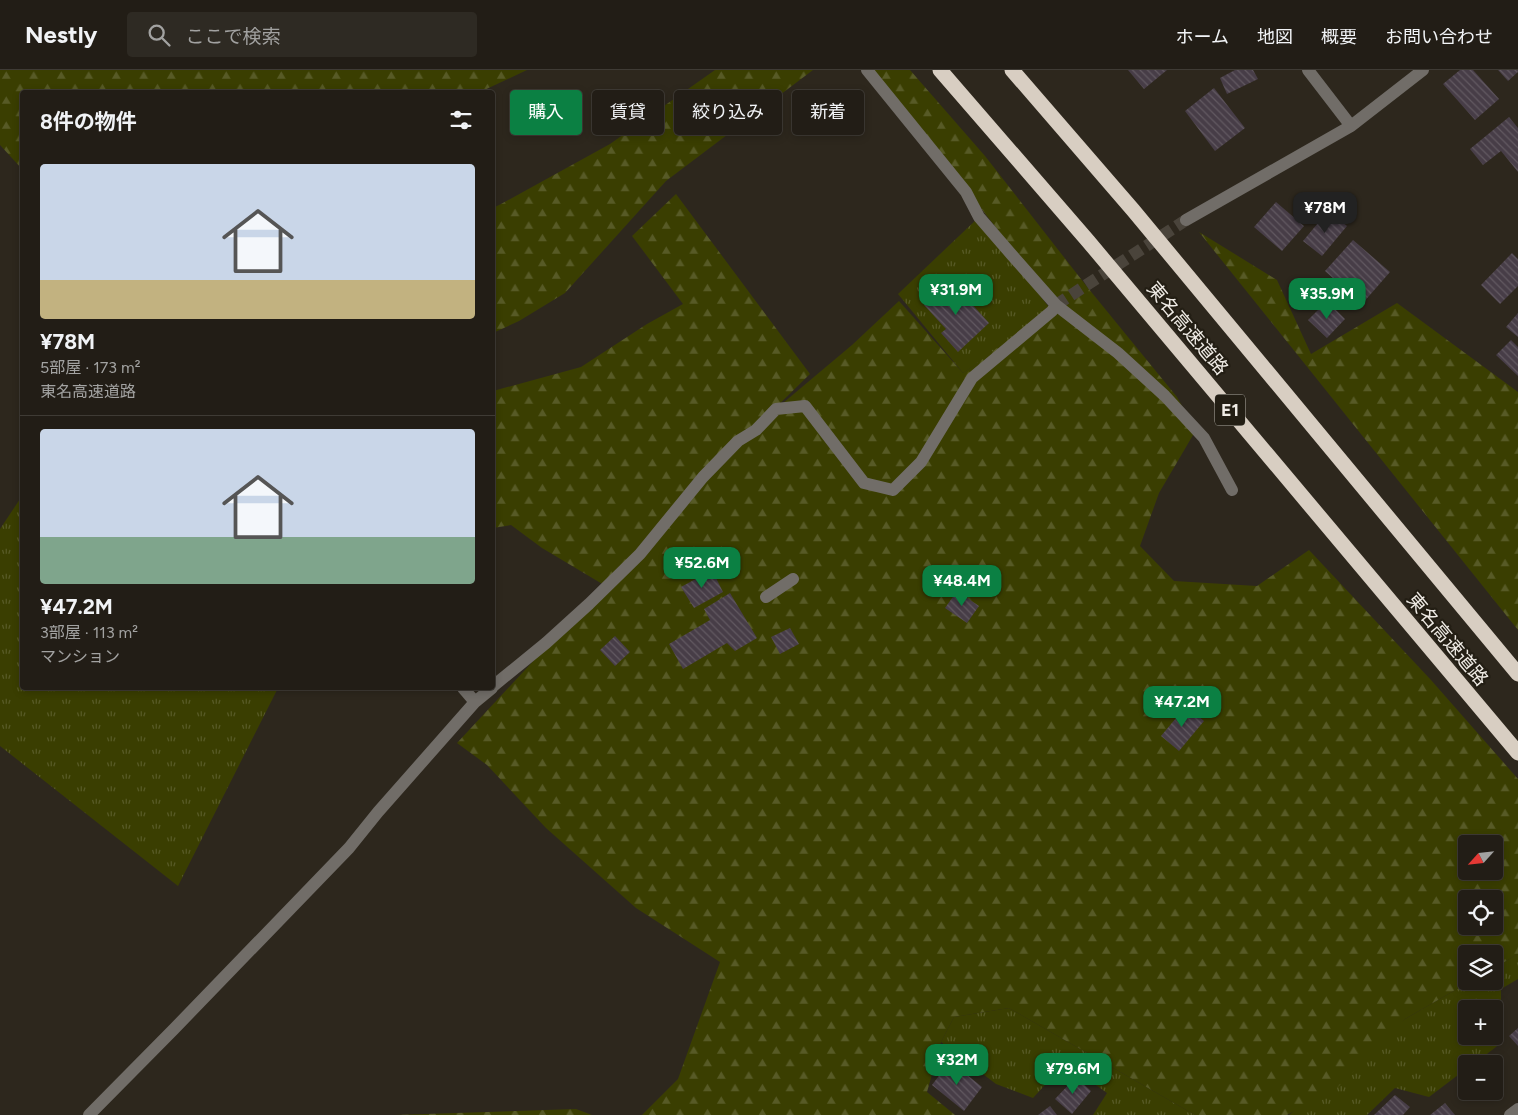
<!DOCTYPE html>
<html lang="ja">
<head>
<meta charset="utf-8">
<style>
  body { margin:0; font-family:Figtree,"Noto Sans JP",sans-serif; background:#2e2a23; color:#f1f3f6; height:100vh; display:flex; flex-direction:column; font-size:19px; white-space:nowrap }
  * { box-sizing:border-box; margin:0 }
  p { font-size:16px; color:#a2a2a1 }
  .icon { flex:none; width:28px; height:28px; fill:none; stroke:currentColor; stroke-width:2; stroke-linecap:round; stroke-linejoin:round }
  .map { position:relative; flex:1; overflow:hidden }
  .side { position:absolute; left:20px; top:20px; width:475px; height:600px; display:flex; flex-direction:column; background:#221d16; border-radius:5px; box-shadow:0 2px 8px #0003,0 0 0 1px #3f3b35 }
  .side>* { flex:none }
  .hud { position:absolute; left:510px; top:20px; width:475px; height:45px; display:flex; gap:10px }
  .needle { width:32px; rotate:243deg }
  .buttons { position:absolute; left:1458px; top:765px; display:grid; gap:10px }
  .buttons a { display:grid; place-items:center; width:45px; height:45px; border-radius:5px; background:#221d16; box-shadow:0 2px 8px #0003,0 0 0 1px #3f3b35; font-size:25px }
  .price { position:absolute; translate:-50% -42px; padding:0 11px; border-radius:10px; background:#0b8043; color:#fff; font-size:16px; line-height:32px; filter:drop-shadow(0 1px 2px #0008) }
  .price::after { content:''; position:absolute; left:50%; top:30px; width:15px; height:11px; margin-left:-8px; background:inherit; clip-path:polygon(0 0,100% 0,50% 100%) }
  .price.current { background:#222; color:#fff }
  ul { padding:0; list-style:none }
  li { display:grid; align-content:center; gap:10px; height:265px; padding:0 20px }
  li+li { border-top:1px solid #3f3b35 }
  li span { display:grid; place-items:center; height:155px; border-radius:5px; color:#555 }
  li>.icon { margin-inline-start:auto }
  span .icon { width:90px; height:90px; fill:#fffc; stroke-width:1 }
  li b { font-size:21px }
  h2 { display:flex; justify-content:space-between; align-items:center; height:60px; padding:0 20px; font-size:21px }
  .pill { padding:0 18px; border-radius:5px; background:#221d16; box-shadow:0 2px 8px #0003,0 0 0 1px #3f3b35; font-size:18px; line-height:45px }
  .pill.current { background:#0b8043; color:#fff }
  header { display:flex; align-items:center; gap:30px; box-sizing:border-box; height:70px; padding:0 25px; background:#221d16; border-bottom:1px solid #3f3b35 }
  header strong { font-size:24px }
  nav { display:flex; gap:28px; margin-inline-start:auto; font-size:18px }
  .search { width:350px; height:45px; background:#2e2a23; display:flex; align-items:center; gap:12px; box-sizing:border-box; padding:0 18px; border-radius:5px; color:#a2a2a1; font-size:19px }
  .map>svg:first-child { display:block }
  .grass { fill:url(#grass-tufts); fill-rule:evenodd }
  .forest { fill:url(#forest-firs); fill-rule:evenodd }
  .building { fill:url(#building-back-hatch) }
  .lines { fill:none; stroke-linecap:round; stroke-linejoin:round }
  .minor-tunnel { stroke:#4a443b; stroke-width:12; stroke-dasharray:12 6; stroke-linecap:butt }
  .minor { stroke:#716d68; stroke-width:12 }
  .highway { stroke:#d8cec2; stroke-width:15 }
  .labels { text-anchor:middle; stroke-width:4.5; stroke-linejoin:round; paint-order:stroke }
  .shield { fill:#231e14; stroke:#b2aea6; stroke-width:1 }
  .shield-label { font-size:18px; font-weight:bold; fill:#efebe5 }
  .street-label { font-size:19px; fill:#efebe5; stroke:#231e14 }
</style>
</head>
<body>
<header>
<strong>Nestly</strong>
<div class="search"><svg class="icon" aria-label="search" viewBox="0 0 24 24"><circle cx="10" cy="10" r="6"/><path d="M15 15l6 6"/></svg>ここで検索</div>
<nav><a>ホーム</a><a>地図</a><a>概要</a><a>お問い合わせ</a></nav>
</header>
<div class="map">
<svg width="1518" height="1045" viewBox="0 0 1518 1045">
  <defs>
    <pattern id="grass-tufts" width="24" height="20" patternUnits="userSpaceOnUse" patternTransform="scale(1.25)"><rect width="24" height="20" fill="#3a3e01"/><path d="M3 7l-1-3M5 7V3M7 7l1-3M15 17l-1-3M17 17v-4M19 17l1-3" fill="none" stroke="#575a26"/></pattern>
    <pattern id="forest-firs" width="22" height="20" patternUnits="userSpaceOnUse" patternTransform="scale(1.25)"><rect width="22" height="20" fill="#3a3e01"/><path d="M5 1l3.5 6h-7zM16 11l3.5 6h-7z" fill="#575a26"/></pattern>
    <pattern id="building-back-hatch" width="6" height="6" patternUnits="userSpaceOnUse" patternTransform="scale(1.25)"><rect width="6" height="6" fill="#473d47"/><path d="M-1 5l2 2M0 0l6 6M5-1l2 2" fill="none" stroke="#625961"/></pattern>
  </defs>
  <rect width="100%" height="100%" fill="#2d271d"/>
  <!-- grass -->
  <path class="grass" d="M 979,147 L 1052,241 L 963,303 L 898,224 Z
    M 22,426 L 22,618 L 278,618 L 178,816 L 0,676 L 0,459 Z
    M 1518,884 L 1518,909 L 1501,919 L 1501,973 L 1474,994 L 1466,994 L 1466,999 L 1429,1027 L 1395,1018 L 1367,1045 L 1289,1045 L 1405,949 L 1471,911 L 1494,911 L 1494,898 ZM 1466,939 L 1494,939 L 1494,966 L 1466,966 Z
    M 1009,938 L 1195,1045 L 1093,1045 L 1107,1023 L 1065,993 L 1033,1028 L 996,1014 L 941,972 L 954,947 Z"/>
  <!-- forest -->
  <path class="forest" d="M 0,0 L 527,0 L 480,22 L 22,22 L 22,99 L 0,75 Z
    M 715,0 L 813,0 L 666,111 L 565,223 L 519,251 L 493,263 L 493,138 L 501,134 L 610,74 Z
    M 874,0 L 910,0 L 985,86 L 1088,218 L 1177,327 L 1196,360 L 1159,423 L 1140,476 L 1174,511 L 1257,516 L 1309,480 L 1431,610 L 1518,709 L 1518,884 L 1494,898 L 1494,884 L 1466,884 L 1466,911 L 1471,911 L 1405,949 L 1338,1017 L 1287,1045 L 1195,1045 L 1009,938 L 954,947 L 941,972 L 927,1022 L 955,1045 L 642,1045 L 678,1009 L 720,892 L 636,838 L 546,758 L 487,695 L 457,673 L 604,515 L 542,478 L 511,455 L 493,458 L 493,321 L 581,297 L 647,254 L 683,234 L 632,166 L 676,124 L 810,304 L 764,349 L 852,275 L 899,231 L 963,303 L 1056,235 ZM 1466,774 L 1494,774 L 1494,801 L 1466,801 ZM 1466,829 L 1494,829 L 1494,856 L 1466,856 Z
    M 1199,162 L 1277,210 L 1311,284 L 1397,233 L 1518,322 L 1518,560 Z
    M 576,1039 L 592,1045 L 394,1045 Z"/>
  <!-- building -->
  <path class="building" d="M 1128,0 L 1167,0 L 1144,19 Z
    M 1235,0 L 1253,0 L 1258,9 L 1227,24 L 1220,8 Z
    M 1460,0 L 1473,0 L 1499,29 L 1475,50 L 1443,14 Z
    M 1498,0 L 1518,0 L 1518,2 L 1508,11 Z
    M 1214,18 L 1245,58 L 1215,81 L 1185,41 Z
    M 1509,47 L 1518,58 L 1518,102 L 1501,81 L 1483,95 L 1470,79 Z
    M 1276,132 L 1304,156 L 1282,181 L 1254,157 Z
    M 1328,141 L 1347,156 L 1322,186 L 1303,171 Z
    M 1353,170 L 1390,202 L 1362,234 L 1325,201 Z
    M 1512,183 L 1518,189 L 1518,216 L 1500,234 L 1481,215 Z
    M 951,211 L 989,253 L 958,282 L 941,263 L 946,259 L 924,235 Z
    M 1327,231 L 1345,249 L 1327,268 L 1308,250 Z
    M 1518,243 L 1518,267 L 1506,257 Z
    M 1511,270 L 1518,277 L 1518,306 L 1496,285 Z
    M 712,500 L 723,522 L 694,538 L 681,517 Z
    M 957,521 L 979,536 L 967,553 L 945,538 Z
    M 730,523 L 757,568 L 735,581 L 727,573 L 683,599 L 669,574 L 710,550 L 704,539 Z
    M 790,558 L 799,574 L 780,584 L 771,567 Z
    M 615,566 L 630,582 L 615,596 L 600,580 Z
    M 1186,636 L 1204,651 L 1179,681 L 1161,666 Z
    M 1518,958 L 1518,976 L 1509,966 Z
    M 950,991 L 982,1017 L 964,1041 L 932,1015 Z
    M 1076,1007 L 1091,1021 L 1072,1044 L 1055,1029 Z
    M 1395,1025 L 1410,1037 L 1403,1045 L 1374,1045 Z
    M 1445,1033 L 1455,1045 L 1430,1045 Z
    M 1050,1036 L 1057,1045 L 1038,1045 Z"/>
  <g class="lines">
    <!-- minor-tunnel -->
    <path class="minor-tunnel" d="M 1056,235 L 1186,150"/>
    <!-- minor -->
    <path class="minor" d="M 867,0 L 966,122 L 979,147 L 1011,184 L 1056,235 L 1118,283 L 1165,326 L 1204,368 L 1232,420
      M 1308,0 L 1351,56
      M 1186,150 L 1351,56 L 1423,0
      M 766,527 L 793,509
      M 492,617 L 546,573 L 589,534 L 640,484 L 703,407 L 738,371 L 756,360 L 776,339 L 805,336 L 864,413 L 893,420 L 921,392 L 972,308 L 1052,241 L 1056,235
      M 463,618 L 475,632 L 492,618
      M 89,1045 L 174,959 L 349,778 L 378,742 L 475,632
      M 1510,1045 L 1518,1039"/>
    <!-- highway -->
    <path class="highway" d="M 940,0 L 1088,171 L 1518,683
      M 1012,0 L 1133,140 L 1518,604"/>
  </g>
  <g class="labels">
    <!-- shield labels -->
    <rect class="shield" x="1215" y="324.5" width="30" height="31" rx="4"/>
    <g class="shield-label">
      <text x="1230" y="346">E1</text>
    </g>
    <!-- street labels -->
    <g class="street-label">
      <text transform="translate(1188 258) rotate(50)" y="7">東名高速道路</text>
      <text transform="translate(1448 569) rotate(50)" y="7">東名高速道路</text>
    </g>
  </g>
</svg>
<div class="buttons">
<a><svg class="needle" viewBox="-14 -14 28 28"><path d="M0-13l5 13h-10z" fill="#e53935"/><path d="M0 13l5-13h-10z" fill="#a2a2a1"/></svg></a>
<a><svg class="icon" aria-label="locate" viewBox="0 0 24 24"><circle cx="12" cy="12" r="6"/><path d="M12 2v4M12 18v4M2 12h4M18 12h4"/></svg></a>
<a><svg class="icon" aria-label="layers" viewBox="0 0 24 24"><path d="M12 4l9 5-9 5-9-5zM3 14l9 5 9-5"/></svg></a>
<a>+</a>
<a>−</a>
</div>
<b class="price current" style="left:1325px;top:164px">¥78M</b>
<b class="price" style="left:956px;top:246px">¥31.9M</b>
<b class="price" style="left:1327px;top:250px">¥35.9M</b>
<b class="price" style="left:702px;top:519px">¥52.6M</b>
<b class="price" style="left:962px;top:537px">¥48.4M</b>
<b class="price" style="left:1182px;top:658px">¥47.2M</b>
<b class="price" style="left:957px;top:1016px">¥32M</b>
<b class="price" style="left:1073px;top:1025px">¥79.6M</b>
<div class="hud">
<a class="pill current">購入</a>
<a class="pill">賃貸</a>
<a class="pill">絞り込み</a>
<a class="pill">新着</a>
</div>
<section class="side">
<h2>8件の物件<svg class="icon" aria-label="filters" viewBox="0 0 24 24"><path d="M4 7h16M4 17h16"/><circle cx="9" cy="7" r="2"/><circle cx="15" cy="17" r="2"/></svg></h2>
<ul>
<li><span style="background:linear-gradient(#c9d6e8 75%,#c2b280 0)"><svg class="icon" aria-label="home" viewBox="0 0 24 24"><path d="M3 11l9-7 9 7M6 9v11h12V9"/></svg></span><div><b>¥78M</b><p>5部屋 · 173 m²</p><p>東名高速道路</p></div></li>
<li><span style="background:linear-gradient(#c9d6e8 70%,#7fa58c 0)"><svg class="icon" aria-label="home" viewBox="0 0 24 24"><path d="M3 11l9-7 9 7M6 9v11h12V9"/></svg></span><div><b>¥47.2M</b><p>3部屋 · 113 m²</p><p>マンション</p></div></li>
</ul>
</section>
</div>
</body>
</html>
